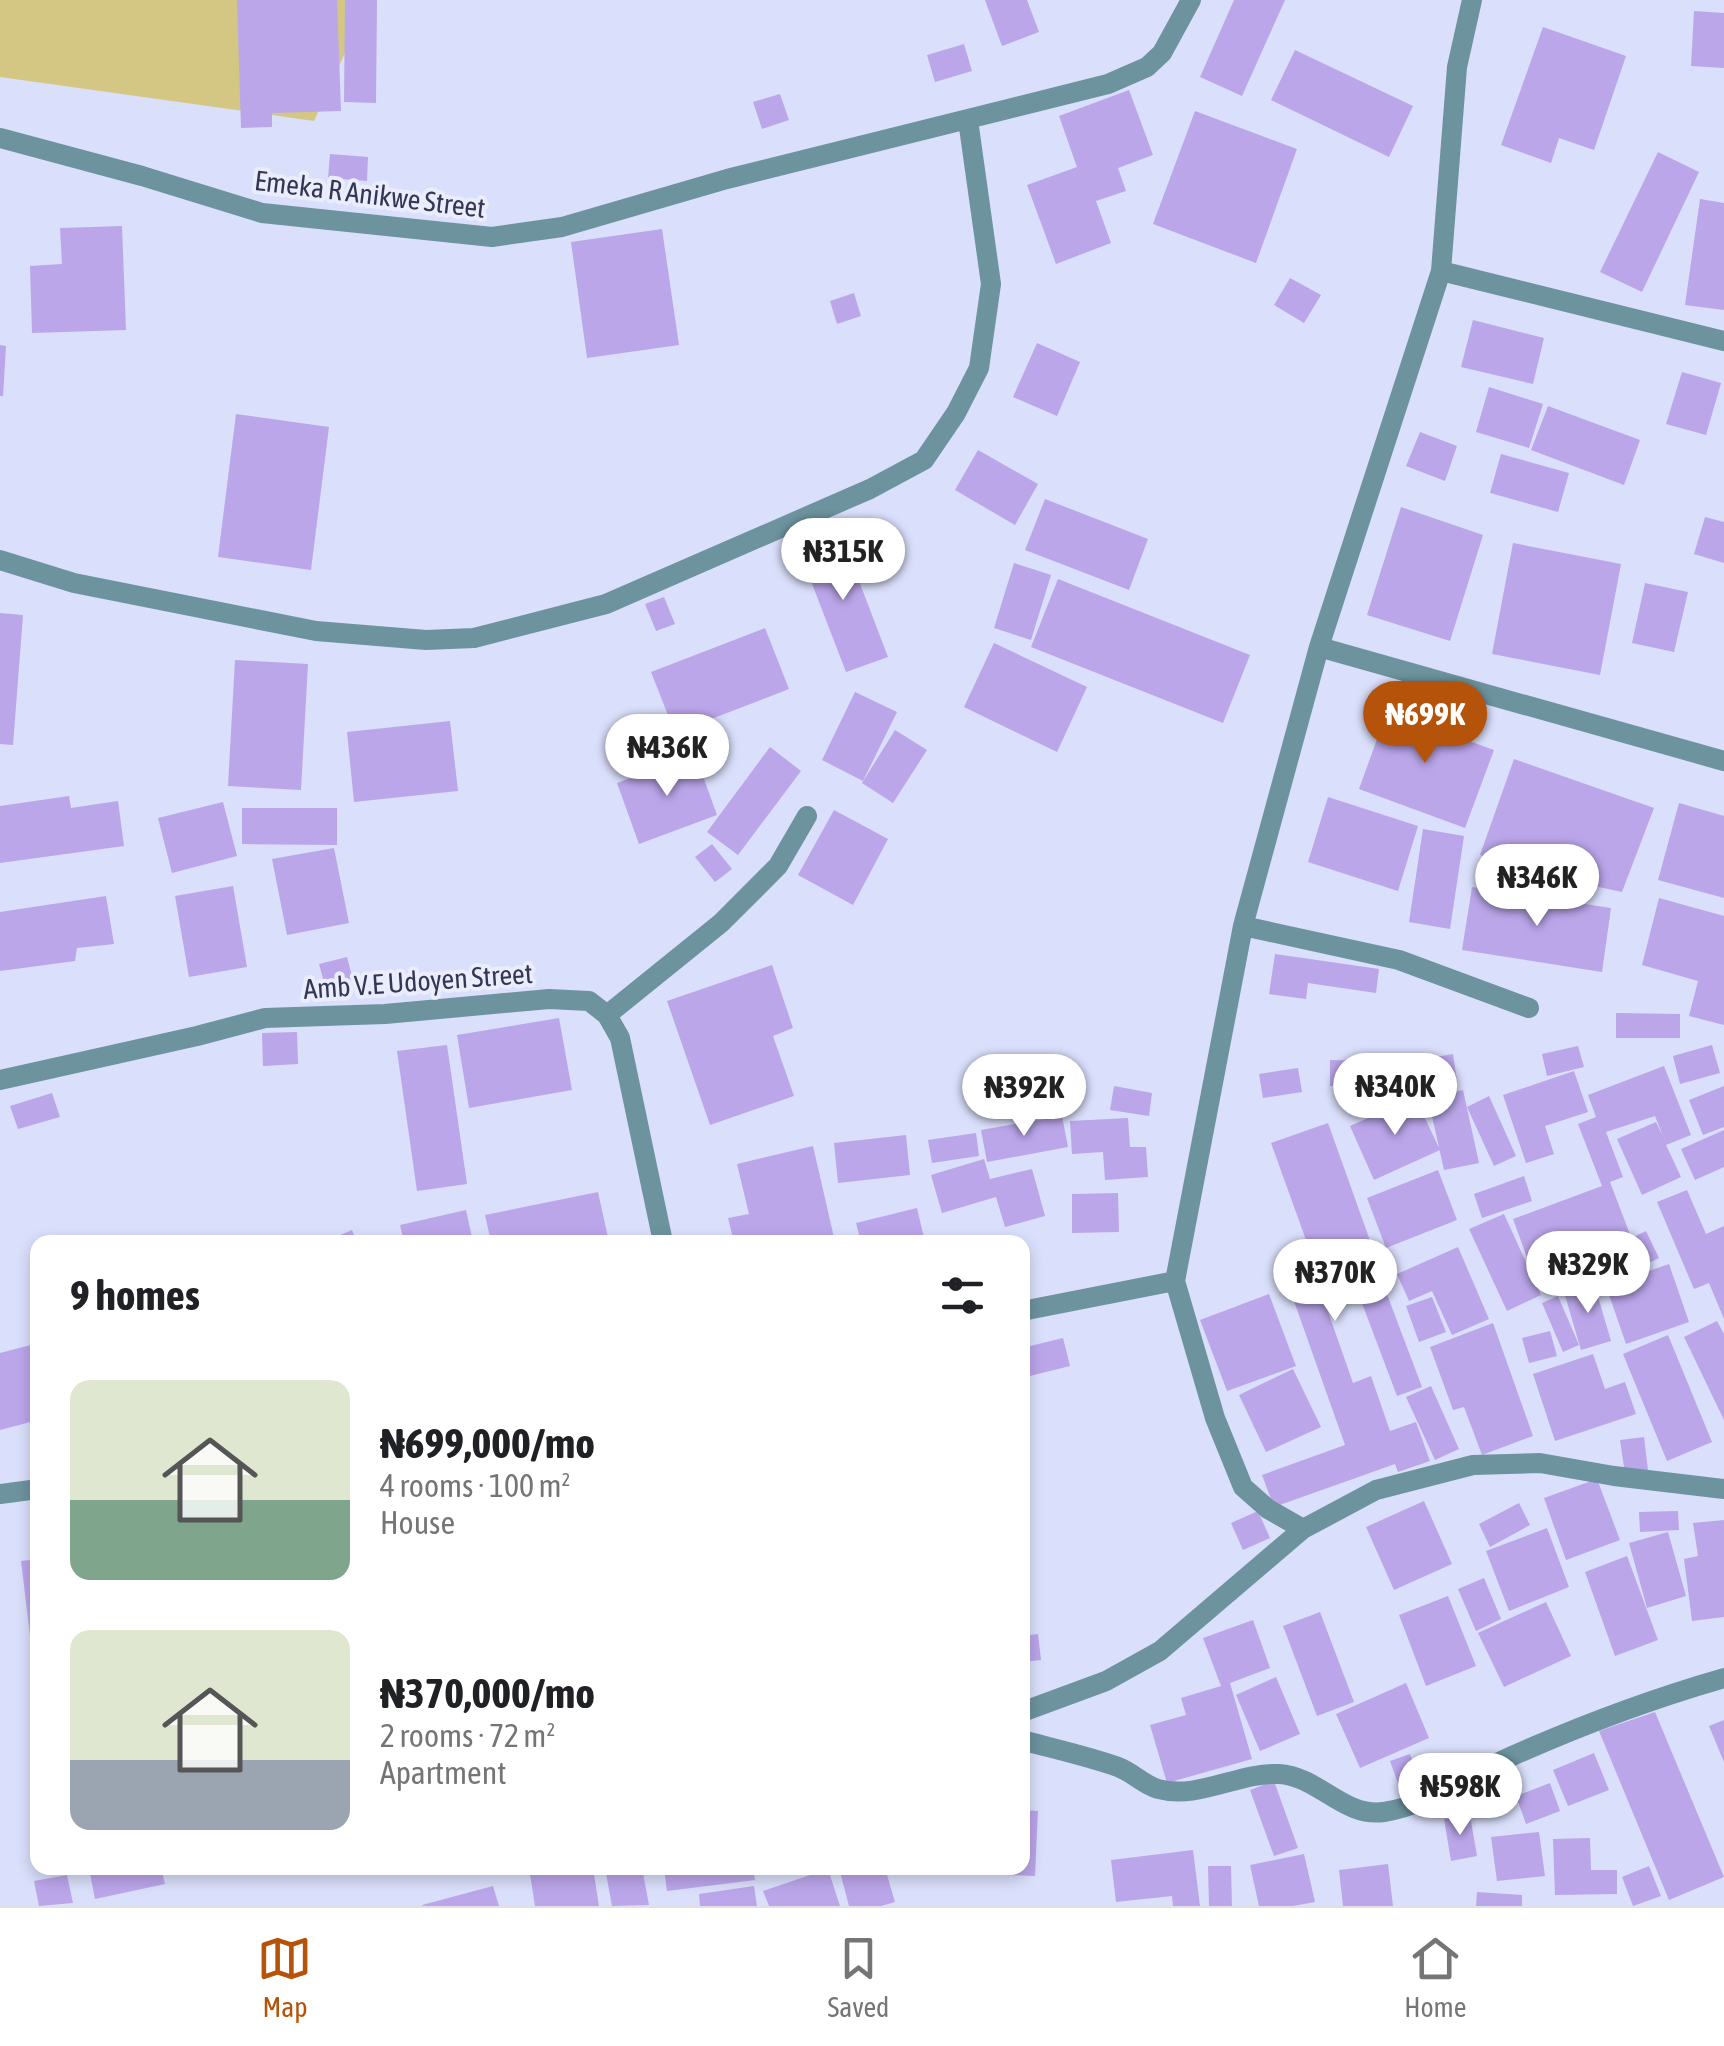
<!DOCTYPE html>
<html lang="en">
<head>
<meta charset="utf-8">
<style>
  body { margin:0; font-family:"Asap Condensed",sans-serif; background:#f2f2f2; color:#202124; height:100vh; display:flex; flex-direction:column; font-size:38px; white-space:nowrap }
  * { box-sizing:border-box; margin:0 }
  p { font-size:32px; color:#757577 }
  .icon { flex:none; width:55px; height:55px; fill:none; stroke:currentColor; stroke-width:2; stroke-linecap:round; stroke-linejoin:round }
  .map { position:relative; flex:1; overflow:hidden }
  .drawer { position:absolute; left:30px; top:1235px; width:1000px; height:640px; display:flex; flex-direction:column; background:#fff; border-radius:20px; box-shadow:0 5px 15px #0003 }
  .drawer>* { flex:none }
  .price { position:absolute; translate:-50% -85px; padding:0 22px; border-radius:35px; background:#fff; color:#222; font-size:32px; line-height:65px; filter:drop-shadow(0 2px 5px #0008) }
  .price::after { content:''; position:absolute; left:50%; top:60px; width:30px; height:22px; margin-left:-15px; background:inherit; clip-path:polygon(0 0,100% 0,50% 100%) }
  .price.selected { background:#b45309; color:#fff }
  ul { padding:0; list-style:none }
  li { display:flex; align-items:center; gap:30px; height:250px; padding:0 40px }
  li span { display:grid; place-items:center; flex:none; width:280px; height:200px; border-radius:20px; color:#555 }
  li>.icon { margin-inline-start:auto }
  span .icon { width:120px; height:120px; fill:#fffc; stroke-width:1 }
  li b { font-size:42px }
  h2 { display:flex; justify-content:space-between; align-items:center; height:120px; padding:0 40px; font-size:42px }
  .tab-bar { display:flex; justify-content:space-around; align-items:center; height:140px; border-top:2px solid #e0e0e0; background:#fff; font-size:28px; color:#757577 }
  .tab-bar a { display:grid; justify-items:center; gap:5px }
  .tab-bar .selected { color:#b45309 }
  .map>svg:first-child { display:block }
  .green { fill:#d4c784 }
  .building { fill:#bba6ea }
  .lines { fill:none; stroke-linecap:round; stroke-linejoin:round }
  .service { stroke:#6d939e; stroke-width:20 }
  .minor { stroke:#6d939e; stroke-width:20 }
  .labels { text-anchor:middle; stroke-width:8; stroke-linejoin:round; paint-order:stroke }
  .street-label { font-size:28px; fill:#343754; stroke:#eaedfb }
</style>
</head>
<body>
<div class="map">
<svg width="1724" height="1906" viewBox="0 0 1724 1906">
  <rect width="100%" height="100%" fill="#dadffb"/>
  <!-- green -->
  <path class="green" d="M 0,0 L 369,0 L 314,121 L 0,77 Z"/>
  <!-- building -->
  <path class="building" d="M 237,0 L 337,0 L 341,111 L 272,113 L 272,127 L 241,128 Z
    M 345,0 L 377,0 L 376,103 L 344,102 Z
    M 985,0 L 1027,0 L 1039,32 L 1002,46 Z
    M 1234,0 L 1285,0 L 1242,96 L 1200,77 Z
    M 1694,11 L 1724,13 L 1724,68 L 1691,66 Z
    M 1543,27 L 1626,56 L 1594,150 L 1559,138 L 1551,163 L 1501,145 Z
    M 964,44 L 972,71 L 935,82 L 927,55 Z
    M 1295,50 L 1413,106 L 1389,157 L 1271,100 Z
    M 1129,90 L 1153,155 L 1118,168 L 1126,191 L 1096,201 L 1111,243 L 1056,264 L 1027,185 L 1077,167 L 1059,116 Z
    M 780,94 L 789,120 L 762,129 L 753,102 Z
    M 1195,111 L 1297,149 L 1256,263 L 1153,224 Z
    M 1658,152 L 1699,172 L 1642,292 L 1600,272 Z
    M 330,154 L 368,157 L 367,181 L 328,178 Z
    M 1700,199 L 1724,203 L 1724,310 L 1685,305 Z
    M 122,226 L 126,330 L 32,333 L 30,266 L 62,264 L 60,228 Z
    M 662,229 L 679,345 L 587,358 L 571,242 Z
    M 1290,278 L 1321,295 L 1304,323 L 1274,305 Z
    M 854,293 L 861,316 L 837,324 L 830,301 Z
    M 1473,320 L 1544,338 L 1533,384 L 1461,367 Z
    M 1037,343 L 1080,362 L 1057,416 L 1013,397 Z
    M 0,345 L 6,346 L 3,396 L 0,396 Z
    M 1682,372 L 1721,383 L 1706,435 L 1666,424 Z
    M 1489,387 L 1543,404 L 1529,448 L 1476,432 Z
    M 1548,406 L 1640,440 L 1624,485 L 1531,450 Z
    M 236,414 L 329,427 L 311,570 L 218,557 Z
    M 1420,432 L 1457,446 L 1445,481 L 1406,466 Z
    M 978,450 L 1038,484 L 1015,525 L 955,490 Z
    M 1501,454 L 1569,473 L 1558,512 L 1490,493 Z
    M 1045,499 L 1148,539 L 1129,590 L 1025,550 Z
    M 1401,507 L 1483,535 L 1450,641 L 1367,615 Z
    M 1705,517 L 1724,522 L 1724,563 L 1694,554 Z
    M 841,534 L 888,657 L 846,672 L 799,550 Z
    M 1513,543 L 1621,564 L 1600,675 L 1492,654 Z
    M 1014,563 L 1051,575 L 1031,640 L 994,628 Z
    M 1058,579 L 1250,655 L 1223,723 L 1031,647 Z
    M 1645,583 L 1688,592 L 1674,652 L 1632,643 Z
    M 664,597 L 675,624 L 656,631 L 645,604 Z
    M 0,613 L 23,615 L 13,745 L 0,744 Z
    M 765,628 L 789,689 L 675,733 L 651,672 Z
    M 994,643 L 1087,687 L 1057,752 L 964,707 Z
    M 235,660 L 308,664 L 301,790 L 228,786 Z
    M 855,692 L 897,712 L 863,781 L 822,760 Z
    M 1392,698 L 1434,713 L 1430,727 L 1494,750 L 1465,828 L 1359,789 Z
    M 450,721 L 458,791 L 354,802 L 347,732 Z
    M 895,730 L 927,750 L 893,803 L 862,783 Z
    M 770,747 L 801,771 L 738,855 L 707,832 Z
    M 695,754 L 717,815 L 639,844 L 617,783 Z
    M 1514,759 L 1654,808 L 1622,892 L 1547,876 L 1480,855 Z
    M 69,796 L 71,808 L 118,801 L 124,846 L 0,863 L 0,806 Z
    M 1328,797 L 1418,826 L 1398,891 L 1308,862 Z
    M 223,802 L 237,856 L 172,873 L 158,818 Z
    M 1679,803 L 1724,816 L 1724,898 L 1658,880 Z
    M 242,808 L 337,808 L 337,845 L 242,844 Z
    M 834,810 L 888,839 L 853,905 L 798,875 Z
    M 1423,829 L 1464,836 L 1450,929 L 1409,922 Z
    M 712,844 L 732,869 L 715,882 L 695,857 Z
    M 334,848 L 349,923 L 287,935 L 272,859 Z
    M 233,886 L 247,967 L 189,977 L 175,896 Z
    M 1472,887 L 1611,908 L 1602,972 L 1462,950 Z
    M 106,896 L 114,944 L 77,948 L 75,961 L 0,971 L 0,912 Z
    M 1659,898 L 1724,916 L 1724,1025 L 1689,1016 L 1698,981 L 1642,965 Z
    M 1275,954 L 1379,969 L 1376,993 L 1308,983 L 1306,999 L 1269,994 Z
    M 347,957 L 353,980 L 325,986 L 319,964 Z
    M 772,965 L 793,1028 L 773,1036 L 794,1096 L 710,1125 L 667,1001 Z
    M 1616,1013 L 1680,1014 L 1680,1038 L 1616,1038 Z
    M 559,1018 L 572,1090 L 469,1108 L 457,1035 Z
    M 297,1032 L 298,1064 L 263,1066 L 262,1033 Z
    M 447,1045 L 467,1184 L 417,1191 L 397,1051 Z
    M 1712,1045 L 1720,1073 L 1680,1084 L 1673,1056 Z
    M 1578,1046 L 1584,1067 L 1547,1076 L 1542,1054 Z
    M 1453,1054 L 1457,1081 L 1416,1087 L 1412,1061 Z
    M 1330,1060 L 1381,1061 L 1380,1086 L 1330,1086 Z
    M 1664,1066 L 1691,1135 L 1666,1145 L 1681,1177 L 1642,1195 L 1617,1139 L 1656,1122 L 1663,1136 L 1655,1116 L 1606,1132 L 1623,1177 L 1610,1182 L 1631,1237 L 1533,1274 L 1513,1219 L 1602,1186 L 1578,1124 L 1596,1117 L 1588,1095 Z
    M 1298,1068 L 1302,1092 L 1263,1098 L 1259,1074 Z
    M 1574,1071 L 1588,1112 L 1545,1126 L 1554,1154 L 1526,1163 L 1503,1095 Z
    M 1114,1086 L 1152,1093 L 1149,1116 L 1110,1110 Z
    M 1724,1086 L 1724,1127 L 1703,1135 L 1689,1100 Z
    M 1463,1090 L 1479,1163 L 1444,1170 L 1428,1098 Z
    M 52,1093 L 60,1117 L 18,1129 L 10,1106 Z
    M 1489,1096 L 1516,1156 L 1494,1166 L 1467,1107 Z
    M 1415,1097 L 1440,1150 L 1374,1180 L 1350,1126 Z
    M 1062,1116 L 1068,1147 L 987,1162 L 981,1130 Z
    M 1128,1118 L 1130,1147 L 1146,1147 L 1148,1177 L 1105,1180 L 1103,1152 L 1072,1154 L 1070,1121 Z
    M 1328,1123 L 1378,1263 L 1318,1283 L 1353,1383 L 1371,1376 L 1390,1431 L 1416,1422 L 1430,1461 L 1398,1472 L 1395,1464 L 1274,1507 L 1262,1475 L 1345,1445 L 1289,1287 L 1319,1276 L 1271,1143 Z
    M 1724,1130 L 1724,1167 L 1695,1180 L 1681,1149 Z
    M 976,1133 L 979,1156 L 932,1163 L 928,1140 Z
    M 906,1135 L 910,1175 L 838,1183 L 834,1143 Z
    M 813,1146 L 835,1242 L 734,1242 L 728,1218 L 749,1214 L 737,1164 Z
    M 984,1159 L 990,1179 L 1032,1169 L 1045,1216 L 1005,1227 L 996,1197 L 942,1213 L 931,1175 Z
    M 1438,1170 L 1457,1220 L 1386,1248 L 1367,1198 Z
    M 1524,1176 L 1532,1201 L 1482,1218 L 1474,1194 Z
    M 1687,1190 L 1706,1234 L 1724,1226 L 1724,1319 L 1709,1283 L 1694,1289 L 1657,1202 Z
    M 598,1192 L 609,1242 L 491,1242 L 485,1215 Z
    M 1118,1193 L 1119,1232 L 1072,1233 L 1072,1194 Z
    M 917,1208 L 925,1242 L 861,1242 L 856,1223 Z
    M 466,1210 L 473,1242 L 404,1242 L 400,1225 Z
    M 1504,1214 L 1541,1295 L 1507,1311 L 1469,1229 Z
    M 352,1230 L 357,1242 L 324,1242 Z
    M 1646,1231 L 1659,1258 L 1604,1284 L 1591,1257 Z
    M 1458,1247 L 1489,1319 L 1452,1335 L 1432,1291 L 1409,1301 L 1397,1274 Z
    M 1669,1264 L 1689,1322 L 1626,1344 L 1606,1286 Z
    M 1594,1283 L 1611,1341 L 1581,1350 L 1564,1292 Z
    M 1385,1289 L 1422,1387 L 1397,1396 L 1360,1298 Z
    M 1269,1294 L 1296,1366 L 1227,1391 L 1200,1320 Z
    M 1558,1296 L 1579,1345 L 1563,1352 L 1542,1303 Z
    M 1432,1297 L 1446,1332 L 1419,1342 L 1406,1306 Z
    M 1717,1321 L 1724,1334 L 1724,1420 L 1684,1337 Z
    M 1493,1323 L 1533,1436 L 1482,1455 L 1464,1407 L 1453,1410 L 1430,1347 Z
    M 1550,1331 L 1557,1356 L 1529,1363 L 1522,1338 Z
    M 1668,1335 L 1712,1442 L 1667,1461 L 1623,1354 Z
    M 1063,1338 L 1070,1366 L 1022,1378 L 1022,1348 Z
    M 38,1343 L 38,1420 L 0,1430 L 0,1353 Z
    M 1593,1354 L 1605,1389 L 1625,1382 L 1636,1414 L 1555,1441 L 1533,1374 Z
    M 1293,1369 L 1321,1427 L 1266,1452 L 1239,1395 Z
    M 1431,1386 L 1459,1449 L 1435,1460 L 1406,1397 Z
    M 1644,1437 L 1648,1470 L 1625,1474 L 1620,1440 Z
    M 1597,1479 L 1620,1540 L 1566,1560 L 1544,1498 Z
    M 1424,1501 L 1452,1564 L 1394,1590 L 1366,1527 Z
    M 1519,1503 L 1530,1525 L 1490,1547 L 1479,1524 Z
    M 1258,1511 L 1270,1538 L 1243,1550 L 1231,1523 Z
    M 1678,1511 L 1679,1530 L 1640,1532 L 1639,1512 Z
    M 1724,1520 L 1724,1617 L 1692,1621 L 1684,1559 L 1698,1556 L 1693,1523 Z
    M 1547,1528 L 1569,1587 L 1509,1611 L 1486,1551 Z
    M 1668,1532 L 1686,1596 L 1647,1608 L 1629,1543 Z
    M 1627,1556 L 1658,1640 L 1615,1656 L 1585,1572 Z
    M 38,1559 L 38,1652 L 32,1652 L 21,1561 Z
    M 1484,1578 L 1501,1619 L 1476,1631 L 1458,1589 Z
    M 1448,1596 L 1476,1666 L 1426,1686 L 1399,1615 Z
    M 1546,1602 L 1571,1656 L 1504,1687 L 1478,1633 Z
    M 1320,1612 L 1354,1702 L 1317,1716 L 1283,1626 Z
    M 1253,1620 L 1270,1668 L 1230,1683 L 1252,1759 L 1167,1783 L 1150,1725 L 1186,1715 L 1181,1698 L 1221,1686 L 1203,1638 Z
    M 1038,1634 L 1041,1660 L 1022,1662 L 1022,1636 Z
    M 1276,1677 L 1300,1734 L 1260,1751 L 1236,1695 Z
    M 1406,1683 L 1429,1738 L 1360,1768 L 1336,1714 Z
    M 1655,1712 L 1724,1877 L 1669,1900 L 1599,1731 Z
    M 1724,1720 L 1724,1762 L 1709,1726 Z
    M 1594,1753 L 1609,1790 L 1568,1806 L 1553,1770 Z
    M 1410,1754 L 1424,1792 L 1404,1800 L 1390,1761 Z
    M 1274,1781 L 1298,1848 L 1274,1856 L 1250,1790 Z
    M 1550,1783 L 1560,1811 L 1526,1824 L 1516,1796 Z
    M 1022,1810 L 1038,1811 L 1035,1876 L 948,1873 L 948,1868 L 1022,1868 Z
    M 1470,1815 L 1477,1856 L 1451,1861 L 1444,1819 Z
    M 1539,1832 L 1545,1876 L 1497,1881 L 1491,1837 Z
    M 1590,1838 L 1591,1870 L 1617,1870 L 1617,1894 L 1555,1895 L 1553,1839 Z
    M 1193,1850 L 1200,1906 L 1173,1906 L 1172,1896 L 1116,1902 L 1111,1860 Z
    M 1304,1854 L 1315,1902 L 1293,1906 L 1259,1906 L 1250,1865 Z
    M 1388,1864 L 1393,1906 L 1343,1906 L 1339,1870 Z
    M 1208,1866 L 1231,1866 L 1232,1906 L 1209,1906 Z
    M 1649,1866 L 1661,1896 L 1633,1906 L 1622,1877 Z
    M 89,1868 L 161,1868 L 165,1884 L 95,1899 Z
    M 529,1868 L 593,1868 L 599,1906 L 535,1906 Z
    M 605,1868 L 642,1868 L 649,1905 L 612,1906 Z
    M 664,1868 L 753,1868 L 755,1880 L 667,1891 Z
    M 839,1868 L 885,1868 L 895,1902 L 881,1906 L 849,1906 Z
    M 828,1869 L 840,1906 L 769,1906 L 763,1891 Z
    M 67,1875 L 73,1903 L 39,1906 L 34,1881 Z
    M 493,1886 L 499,1906 L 423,1906 L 422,1905 Z
    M 754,1886 L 757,1906 L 700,1906 L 699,1894 Z
    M 1477,1892 L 1522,1895 L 1522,1906 L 1476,1906 Z"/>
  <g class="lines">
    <!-- service -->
    <path class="service" d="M 607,1015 L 721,923 L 778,866 L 807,816"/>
    <!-- minor -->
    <path class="minor" d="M 0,138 L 142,176 L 262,213 L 492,237 L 562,227 L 727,179 L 1108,84 L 1147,67 L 1162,53 L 1191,0
      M 1441,271 L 1724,341
      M 0,560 L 74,583 L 316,631 L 426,640 L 474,638 L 606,604 L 870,489 L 924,460 L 956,413 L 979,368 L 991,284 L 968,120
      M 1319,647 L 1724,761
      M 1243,926 L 1399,960 L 1529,1008
      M 0,1080 L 197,1036 L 265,1018 L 385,1014 L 549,999 L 589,1001 L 607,1015 L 620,1038 L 663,1242
      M 1022,1311 L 1175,1281
      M 0,1494 L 38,1489
      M 1303,1529 L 1268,1509 L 1243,1487 L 1215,1418 L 1175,1281 L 1243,926 L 1319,647 L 1441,271 L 1457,67 L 1472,0
      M 1022,1712 L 1106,1681 L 1160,1651 L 1303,1529 L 1376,1490 L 1473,1465 L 1540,1463 L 1614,1476 L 1724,1489
      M 1022,1740 C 1054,1749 1087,1756 1118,1767 C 1132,1772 1144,1785 1158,1789 C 1198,1800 1239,1772 1279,1774 C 1318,1776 1344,1818 1384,1812 C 1429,1805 1468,1775 1510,1757 C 1579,1726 1651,1699 1724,1678"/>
  </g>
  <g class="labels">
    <!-- street labels -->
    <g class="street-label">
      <text transform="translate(370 194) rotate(7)" y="10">Emeka R Anikwe Street</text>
      <text transform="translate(418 981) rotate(-4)" y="10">Amb V.E Udoyen Street</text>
    </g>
  </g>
</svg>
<b class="price" style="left:843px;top:603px">₦315K</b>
<b class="price selected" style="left:1425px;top:766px">₦699K</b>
<b class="price" style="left:667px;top:799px">₦436K</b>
<b class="price" style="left:1537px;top:929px">₦346K</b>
<b class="price" style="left:1395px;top:1138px">₦340K</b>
<b class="price" style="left:1024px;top:1139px">₦392K</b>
<b class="price" style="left:1588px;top:1316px">₦329K</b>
<b class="price" style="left:1335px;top:1324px">₦370K</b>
<b class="price" style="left:1460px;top:1838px">₦598K</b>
<section class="drawer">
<h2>9 homes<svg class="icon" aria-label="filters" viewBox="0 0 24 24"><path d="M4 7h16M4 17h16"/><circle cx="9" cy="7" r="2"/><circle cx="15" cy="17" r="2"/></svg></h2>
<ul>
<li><span style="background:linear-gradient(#dfe7d0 60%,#7fa58c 0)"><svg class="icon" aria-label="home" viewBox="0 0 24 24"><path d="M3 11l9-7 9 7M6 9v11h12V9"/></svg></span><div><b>₦699,000/mo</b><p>4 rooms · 100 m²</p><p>House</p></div></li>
<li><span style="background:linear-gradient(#dfe7d0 65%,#9aa5b1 0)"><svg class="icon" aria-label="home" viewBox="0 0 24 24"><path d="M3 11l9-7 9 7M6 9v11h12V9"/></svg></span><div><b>₦370,000/mo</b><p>2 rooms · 72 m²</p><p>Apartment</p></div></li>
</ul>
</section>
</div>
<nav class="tab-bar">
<a class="selected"><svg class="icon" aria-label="map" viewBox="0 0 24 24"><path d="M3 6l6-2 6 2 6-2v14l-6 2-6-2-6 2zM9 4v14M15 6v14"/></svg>Map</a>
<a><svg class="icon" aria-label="saved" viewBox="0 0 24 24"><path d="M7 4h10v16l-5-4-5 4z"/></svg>Saved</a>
<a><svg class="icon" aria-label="home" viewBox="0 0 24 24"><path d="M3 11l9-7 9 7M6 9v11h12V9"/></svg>Home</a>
</nav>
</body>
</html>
